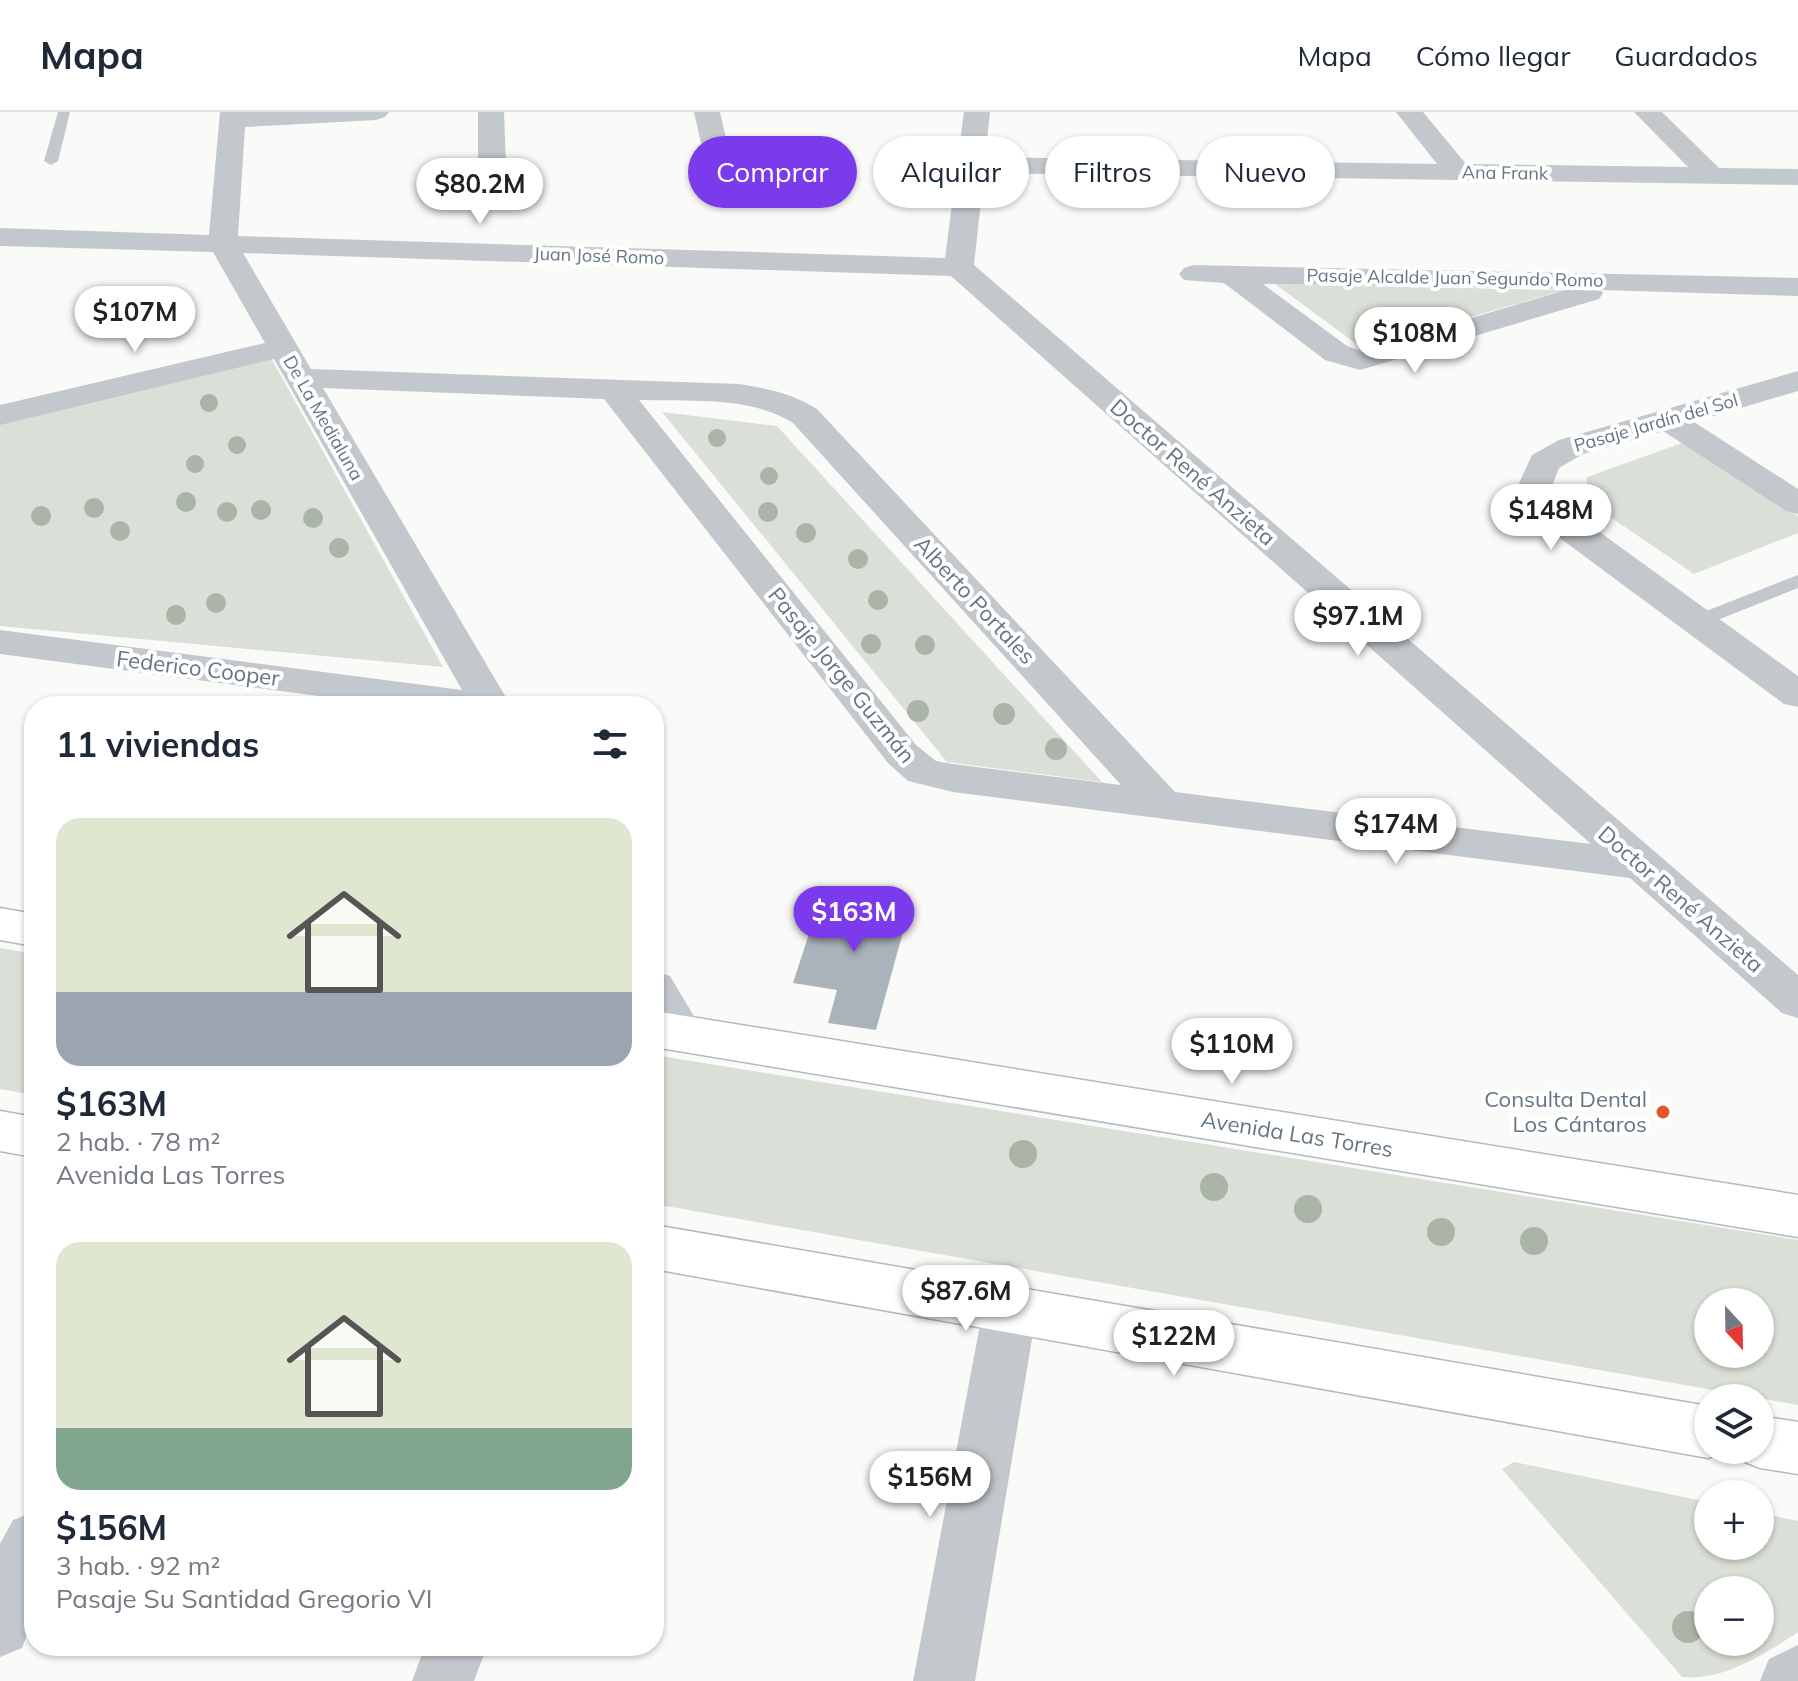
<!DOCTYPE html>
<html lang="es">
<head>
<meta charset="utf-8">
<style>
  body { margin:0; font-family:Mulish,sans-serif; background:#f2f2f3; color:#1f2937; height:100vh; display:flex; flex-direction:column; font-size:30px; white-space:nowrap }
  * { box-sizing:border-box; margin:0 }
  p { font-size:26px; color:#747a83 }
  .icon { flex:none; width:44px; height:44px; fill:none; stroke:currentColor; stroke-width:2; stroke-linecap:round; stroke-linejoin:round }
  .map { position:relative; flex:1; overflow:hidden }
  .details { position:absolute; left:24px; top:584px; width:640px; height:960px; display:flex; flex-direction:column; background:#fff; border-radius:32px; box-shadow:0 2px 6px #0004 }
  .details>* { flex:none }
  .banner { position:absolute; left:688px; top:24px; width:760px; height:72px; display:flex; gap:16px }
  .needle { width:52px; rotate:158deg }
  .tools { position:absolute; left:1694px; top:1176px; display:grid; gap:16px }
  .tools a { display:grid; place-items:center; width:80px; height:80px; border-radius:50%; background:#fff; box-shadow:0 2px 6px #0004; font-size:40px }
  .price { position:absolute; translate:-50% -68px; padding:0 18px; border-radius:28px; background:#fff; color:#222; font-size:26px; line-height:52px; filter:drop-shadow(0 2px 4px #0008) }
  .price::after { content:''; position:absolute; left:50%; top:48px; width:24px; height:18px; margin-left:-12px; background:inherit; clip-path:polygon(0 0,100% 0,50% 100%) }
  .price.current { background:#7c3aed; color:#fff }
  ul { padding:0; list-style:none }
  li { display:grid; align-content:center; gap:16px; height:424px; padding:0 32px }
  li span { display:grid; place-items:center; height:248px; border-radius:24px; color:#555 }
  li>.icon { margin-inline-start:auto }
  span .icon { width:144px; height:144px; fill:#fffc; stroke-width:1 }
  li b { font-size:34px }
  h2 { display:flex; justify-content:space-between; align-items:center; height:96px; padding:0 32px; font-size:34px }
  .pill { padding:0 28px; border-radius:36px; background:#fff; box-shadow:0 2px 6px #0004; font-size:28px; line-height:72px }
  .pill.current { background:#7c3aed; color:#fff }
  header { display:flex; align-items:center; gap:48px; box-sizing:border-box; height:112px; padding:0 40px; background:#fff; border-bottom:2px solid #e0e1e3 }
  header strong { font-size:38px }
  nav { display:flex; gap:44px; margin-inline-start:auto; font-size:28px }
  .map>svg:first-child { display:block }
  .green { fill:#dadfd7; fill-rule:evenodd }
  .building { fill:#aab3b9 }
  .lines { fill:none; stroke-linecap:round; stroke-linejoin:round }
  .secondary-casing { stroke:#b3babf; stroke-width:3 }
  .lane { fill:#c3c8cc; fill-rule:evenodd }
  .street { fill:#c3c8cc; fill-rule:evenodd }
  .secondary { fill:#fff; fill-rule:evenodd }
  .tree { fill:#aab4a7 }
  .poi-dot { fill:#e4572e; stroke:#fff; stroke-width:3 }
  .labels { text-anchor:middle; stroke-width:8; stroke-linejoin:round; paint-order:stroke }
  .far-street-label { font-size:18px; fill:#657683; stroke:#fff }
  .street-label { font-size:22px; fill:#657683; stroke:#fff }
  .poi-label { font-size:22px; fill:#657683; stroke:#fff; text-anchor:end }
</style>
</head>
<body>
<header>
<strong>Mapa</strong>
<nav><a>Mapa</a><a>Cómo llegar</a><a>Guardados</a></nav>
</header>
<div class="map">
<svg width="1798" height="1569" viewBox="0 0 1798 1569">
  <rect width="100%" height="100%" fill="#fafaf8"/>
  <!-- green -->
  <path class="green" d="M 1275,172 L 1565,178 L 1362,236 Z
    M 271,246 L 443,555 L 0,514 L 0,310 Z
    M 662,300 L 777,314 L 1102,670 L 947,650 Z
    M 1682,331 L 1798,404 L 1798,421 L 1694,462 L 1603,400 L 1587,382 L 1587,365 Z
    M 0,836 L 34,842 L 34,983 L 0,977 Z
    M 654,943 L 1798,1128 L 1798,1293 L 654,1092 ZM 1760,1190 L 1760,1242 L 1708,1242 L 1708,1190 Z
    M 1514,1350 L 1708,1390 L 1708,1434 L 1760,1434 L 1760,1401 L 1798,1409 L 1798,1520 C 1765,1542 1724,1569 1682,1565 L 1502,1357 ZM 1760,1478 L 1760,1530 L 1708,1530 L 1708,1478 Z"/>
  <!-- building -->
  <path class="building" d="M 823,779 L 911,791 L 876,918 L 828,911 L 837,878 L 793,871 Z"/>
  <g class="lines">
    <!-- secondary casing -->
    <g class="secondary-casing">
      <path id="secondary" d="M 0,796 L 34,802 L 34,834 L 0,828 Z
        M 654,899 L 1798,1083 L 1798,1125 L 654,935 Z
        M 0,999 L 34,1005 L 34,1045 L 0,1039 Z
        M 654,1113 L 1708,1294 L 1708,1338 L 1728,1338 L 1708,1346 L 654,1157 Z
        M 1760,1304 L 1798,1310 L 1798,1362 L 1760,1356 L 1740,1348 L 1735,1338 L 1760,1338 Z"/>
    </g>
    <!-- lane -->
    <path class="lane" d="M 58,0 L 70,0 L 58,49 L 51,53 L 44,49 Z
      M 1798,463 L 1798,476 L 1705,513 L 1698,515 L 1689,509 L 1691,505 Z"/>
    <!-- street -->
    <path class="street" d="M 220,0 L 389,0 L 385,5 L 376,8 L 245,15 L 238,124 L 945,146 L 964,0 L 990,0 L 985,45 L 1437,52 L 1396,0 L 1423,0 L 1466,52 L 1688,55 L 1634,0 L 1662,0 L 1719,56 L 1798,57 L 1798,73 L 984,61 L 974,153 L 1798,863 L 1798,906 L 1782,901 L 1630,766 L 953,680 L 908,669 L 888,651 L 604,287 L 323,276 L 511,594 L 395,594 L 0,542 L 0,518 L 462,578 L 274,247 L 0,313 L 0,293 L 265,231 L 213,140 L 0,134 L 0,116 L 209,123 ZM 243,141 L 951,164 L 1591,732 L 1175,680 L 817,297 C 793,282 767,276 739,272 L 311,257 ZM 639,288 C 690,290 748,283 793,311 L 1121,673 L 953,652 L 936,649 L 916,633 Z
      M 478,0 L 504,0 L 506,52 L 502,58 L 482,58 L 478,52 Z
      M 694,0 L 720,0 L 731,49 L 728,55 L 708,55 L 705,49 Z
      M 1194,153 L 1798,166 L 1798,184 L 1601,178 L 1603,181 L 1599,187 L 1360,258 L 1325,248 L 1224,171 L 1184,168 L 1179,162 L 1184,156 ZM 1263,172 L 1569,177 L 1361,239 L 1347,234 Z
      M 1798,259 L 1798,279 L 1694,310 L 1798,377 L 1798,402 L 1786,399 L 1663,319 L 1583,342 L 1559,356 L 1553,371 L 1560,388 L 1579,405 L 1798,564 L 1798,595 L 1784,592 L 1553,421 L 1532,399 L 1519,371 L 1532,343 L 1559,328 Z
      M 654,859 L 670,864 L 704,921 L 697,934 L 680,939 L 663,934 L 654,917 Z
      M 1010,1174 L 1029,1181 L 1037,1197 L 975,1569 L 913,1569 L 983,1197 L 991,1181 Z
      M 34,1400 L 34,1504 L 22,1536 L 0,1545 L 0,1432 L 13,1408 Z
      M 1798,1533 L 1798,1569 L 1760,1569 L 1769,1547 Z
      M 425,1534 L 487,1534 L 474,1569 L 412,1569 Z"/>
    <!-- secondary -->
    <use href="#secondary" class="secondary"/>
  </g>
  <!-- trees -->
  <g class="tree">
    <circle cx="209" cy="291" r="9"/>
    <circle cx="717" cy="326" r="9"/>
    <circle cx="237" cy="333" r="9"/>
    <circle cx="195" cy="352" r="9"/>
    <circle cx="769" cy="364" r="9"/>
    <circle cx="186" cy="390" r="10"/>
    <circle cx="94" cy="396" r="10"/>
    <circle cx="261" cy="398" r="10"/>
    <circle cx="227" cy="400" r="10"/>
    <circle cx="768" cy="400" r="10"/>
    <circle cx="41" cy="404" r="10"/>
    <circle cx="313" cy="406" r="10"/>
    <circle cx="120" cy="419" r="10"/>
    <circle cx="806" cy="421" r="10"/>
    <circle cx="339" cy="436" r="10"/>
    <circle cx="858" cy="447" r="10"/>
    <circle cx="878" cy="488" r="10"/>
    <circle cx="216" cy="491" r="10"/>
    <circle cx="176" cy="503" r="10"/>
    <circle cx="871" cy="532" r="10"/>
    <circle cx="925" cy="533" r="10"/>
    <circle cx="918" cy="599" r="11"/>
    <circle cx="1004" cy="602" r="11"/>
    <circle cx="1056" cy="637" r="11"/>
    <circle cx="1023" cy="1042" r="14"/>
    <circle cx="1214" cy="1075" r="14"/>
    <circle cx="1308" cy="1097" r="14"/>
    <circle cx="1441" cy="1120" r="14"/>
    <circle cx="1534" cy="1129" r="14"/>
    <circle cx="1688" cy="1515" r="16"/>
  </g>
  <!-- markers -->
  <circle class="poi-dot" cx="1663" cy="1000" r="8"/>
  <g class="labels">
    <!-- far-street labels -->
    <g class="far-street-label">
      <text transform="translate(1505 61) rotate(1)" y="6">Ana Frank</text>
      <text transform="translate(599 144) rotate(2)" y="6">Juan José Romo</text>
      <text transform="translate(1455 166) rotate(1)" y="6">Pasaje Alcalde Juan Segundo Romo</text>
      <text transform="translate(323 306) rotate(60)" y="6">De La Medialuna</text>
      <text transform="translate(1656 311) rotate(-16)" y="6">Pasaje Jardín del Sol</text>
    </g>
    <!-- street labels -->
    <g class="street-label">
      <text transform="translate(1193 360) rotate(41)" y="8">Doctor René Anzieta</text>
      <text transform="translate(975 488) rotate(47)" y="8">Alberto Portales</text>
      <text transform="translate(198 556) rotate(7)" y="8">Federico Cooper</text>
      <text transform="translate(842 563) rotate(51)" y="8">Pasaje Jorge Guzmán</text>
      <text transform="translate(1681 787) rotate(41)" y="8">Doctor René Anzieta</text>
      <text transform="translate(1297 1022) rotate(9)" y="8">Avenida Las Torres</text>
    </g>
    <!-- poi labels -->
    <g class="poi-label">
      <text x="1647" y="995">Consulta Dental<tspan x="1647" dy="25">Los Cántaros</tspan></text>
    </g>
  </g>
</svg>
<div class="tools">
<a><svg class="needle" viewBox="-14 -14 28 28"><path d="M0-13l5 13h-10z" fill="#e53935"/><path d="M0 13l5-13h-10z" fill="#747a83"/></svg></a>
<a><svg class="icon" aria-label="layers" viewBox="0 0 24 24"><path d="M12 4l9 5-9 5-9-5zM3 14l9 5 9-5"/></svg></a>
<a>+</a>
<a>−</a>
</div>
<b class="price" style="left:480px;top:114px">$80.2M</b>
<b class="price" style="left:135px;top:242px">$107M</b>
<b class="price" style="left:1415px;top:263px">$108M</b>
<b class="price" style="left:1551px;top:440px">$148M</b>
<b class="price" style="left:1358px;top:546px">$97.1M</b>
<b class="price" style="left:1396px;top:754px">$174M</b>
<b class="price current" style="left:854px;top:842px">$163M</b>
<b class="price" style="left:1232px;top:974px">$110M</b>
<b class="price" style="left:966px;top:1221px">$87.6M</b>
<b class="price" style="left:1174px;top:1266px">$122M</b>
<b class="price" style="left:930px;top:1407px">$156M</b>
<div class="banner">
<a class="pill current">Comprar</a>
<a class="pill">Alquilar</a>
<a class="pill">Filtros</a>
<a class="pill">Nuevo</a>
</div>
<section class="details">
<h2>11 viviendas<svg class="icon" aria-label="filters" viewBox="0 0 24 24"><path d="M4 7h16M4 17h16"/><circle cx="9" cy="7" r="2"/><circle cx="15" cy="17" r="2"/></svg></h2>
<ul>
<li><span style="background:linear-gradient(#dfe7d0 70%,#9aa5b1 0)"><svg class="icon" aria-label="home" viewBox="0 0 24 24"><path d="M3 11l9-7 9 7M6 9v11h12V9"/></svg></span><div><b>$163M</b><p>2 hab. · 78 m²</p><p>Avenida Las Torres</p></div></li>
<li><span style="background:linear-gradient(#dfe7d0 75%,#7fa58c 0)"><svg class="icon" aria-label="home" viewBox="0 0 24 24"><path d="M3 11l9-7 9 7M6 9v11h12V9"/></svg></span><div><b>$156M</b><p>3 hab. · 92 m²</p><p>Pasaje Su Santidad Gregorio VI</p></div></li>
</ul>
</section>
</div>
</body>
</html>
